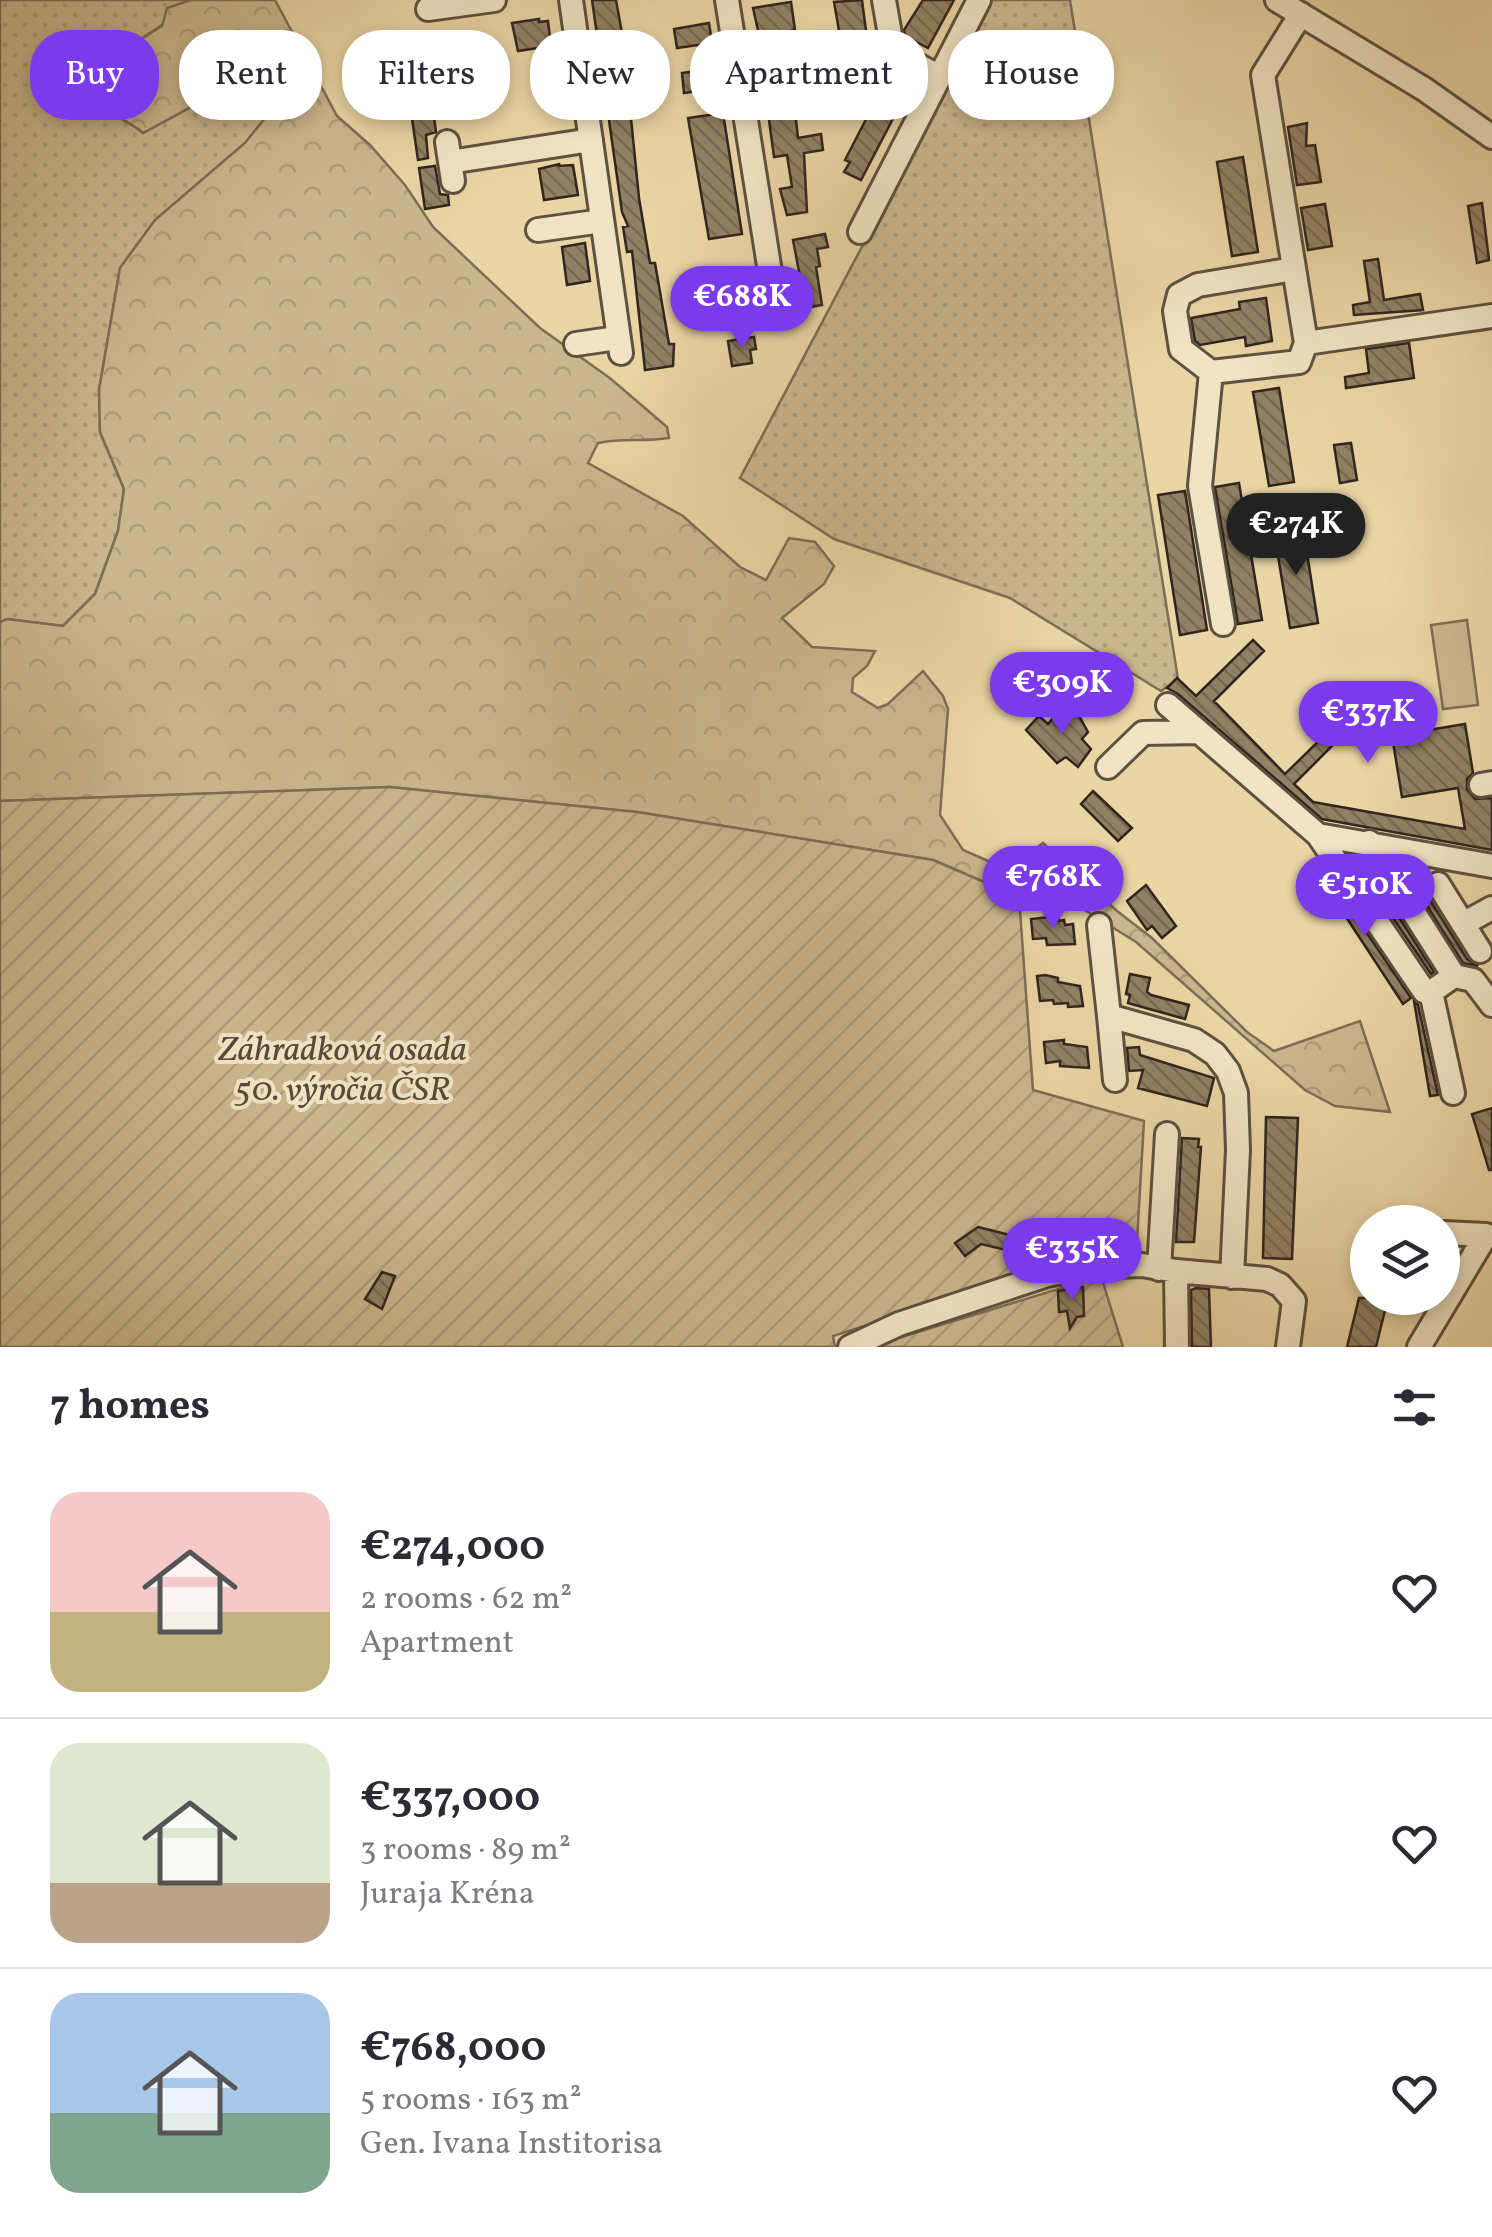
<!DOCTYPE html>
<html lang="en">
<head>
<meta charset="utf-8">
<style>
  body { margin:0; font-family:Vollkorn,serif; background:#f2f2f3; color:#2b2b33; height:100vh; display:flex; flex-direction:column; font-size:38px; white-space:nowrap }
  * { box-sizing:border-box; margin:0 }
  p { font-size:32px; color:#7c7c81 }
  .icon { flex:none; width:55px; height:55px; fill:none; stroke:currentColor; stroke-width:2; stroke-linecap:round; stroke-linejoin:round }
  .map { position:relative; height:1347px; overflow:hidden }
  .panel { display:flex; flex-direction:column; background:#fff; flex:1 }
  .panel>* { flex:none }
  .banner { position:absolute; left:30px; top:30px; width:1432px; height:90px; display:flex; gap:20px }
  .controls { position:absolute; left:1350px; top:1205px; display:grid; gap:20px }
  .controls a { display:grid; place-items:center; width:110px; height:110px; border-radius:50%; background:#fff; box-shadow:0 5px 15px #0003; font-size:50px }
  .price { position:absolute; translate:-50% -85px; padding:0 22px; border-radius:35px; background:#7c3aed; color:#fff; font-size:32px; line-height:65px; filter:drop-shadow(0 2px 5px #0008) }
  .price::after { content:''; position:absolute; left:50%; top:60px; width:30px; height:22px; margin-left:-15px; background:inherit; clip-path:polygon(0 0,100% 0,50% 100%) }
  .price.on { background:#222; color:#fff }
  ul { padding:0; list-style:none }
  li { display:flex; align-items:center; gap:30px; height:250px; padding:0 50px }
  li+li { border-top:2px solid #e1e1e2 }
  li span { display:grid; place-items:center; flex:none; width:280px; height:200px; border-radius:30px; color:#555 }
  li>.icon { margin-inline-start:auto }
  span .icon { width:120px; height:120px; fill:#fffc; stroke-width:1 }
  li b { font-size:42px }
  h2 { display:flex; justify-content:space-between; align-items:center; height:120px; padding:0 50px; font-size:42px }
  .pill { padding:0 35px; border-radius:40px; background:#fff; box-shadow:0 5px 15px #0003; font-size:35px; line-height:90px }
  .pill.on { background:#7c3aed; color:#fff }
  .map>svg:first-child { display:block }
  .grass { fill:url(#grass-dots); stroke:#7e6e56; stroke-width:2.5 }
  .forest { fill:url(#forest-crowns); stroke:#7e6e56; stroke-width:2.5 }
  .garden { fill:url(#garden-furrows); stroke:#7e6e56; stroke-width:2.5 }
  .pitch { fill:#cbb78e; stroke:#7e6e56; stroke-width:2.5 }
  .building { fill:url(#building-back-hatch); stroke:#31251e; stroke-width:2.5 }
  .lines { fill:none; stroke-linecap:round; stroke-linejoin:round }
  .minor-casing { stroke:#5f5140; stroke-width:28 }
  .minor { stroke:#f1e4c4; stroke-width:22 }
  .labels { text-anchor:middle; stroke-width:8; stroke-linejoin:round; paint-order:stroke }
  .park-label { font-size:35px; font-style:italic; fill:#584a3a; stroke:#f1e4c4 }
</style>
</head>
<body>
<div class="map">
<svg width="1492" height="1347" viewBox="0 0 1492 1347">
  <defs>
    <pattern id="grass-dots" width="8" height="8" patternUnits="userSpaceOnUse" patternTransform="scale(2.5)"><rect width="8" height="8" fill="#cbb78e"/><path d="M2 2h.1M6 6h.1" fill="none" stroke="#af9d7a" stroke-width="1.8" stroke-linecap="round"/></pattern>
    <pattern id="forest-crowns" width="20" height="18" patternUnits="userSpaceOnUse" patternTransform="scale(2.5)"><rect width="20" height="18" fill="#cbb78e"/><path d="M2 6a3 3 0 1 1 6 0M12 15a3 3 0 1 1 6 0" fill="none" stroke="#af9d7a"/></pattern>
    <pattern id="garden-furrows" width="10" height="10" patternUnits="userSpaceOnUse" patternTransform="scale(2.5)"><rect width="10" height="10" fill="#cbb78e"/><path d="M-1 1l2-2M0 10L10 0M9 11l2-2" fill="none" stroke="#af9d7a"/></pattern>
    <pattern id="building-back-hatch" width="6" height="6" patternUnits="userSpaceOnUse" patternTransform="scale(2.5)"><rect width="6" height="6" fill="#918164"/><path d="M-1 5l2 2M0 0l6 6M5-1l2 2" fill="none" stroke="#776952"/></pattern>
  </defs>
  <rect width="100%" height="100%" fill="#ead5a5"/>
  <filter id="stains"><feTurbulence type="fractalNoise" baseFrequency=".002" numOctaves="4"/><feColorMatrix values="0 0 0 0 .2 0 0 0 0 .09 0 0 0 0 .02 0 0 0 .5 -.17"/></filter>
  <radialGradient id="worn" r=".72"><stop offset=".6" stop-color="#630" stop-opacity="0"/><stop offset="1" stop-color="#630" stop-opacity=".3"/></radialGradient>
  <!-- grass -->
  <path class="grass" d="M 0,0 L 191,0 L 162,25 L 124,50 L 89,78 L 85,93 C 101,114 125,117 143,133 L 191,107 L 255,107 L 270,113 L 245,143 L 155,220 L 120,268 L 99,390 L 100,432 L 124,489 L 118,531 L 95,594 L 63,626 L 8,619 L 0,622 Z
    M 992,0 L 1070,0 L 1178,679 L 1161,691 L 1010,598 L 834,539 L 740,478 Z"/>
  <!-- forest -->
  <path class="forest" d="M 191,0 L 275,0 L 337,116 L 370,145 L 405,185 L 433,227 L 540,328 L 611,379 L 667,427 L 669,438 C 645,442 622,438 598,443 L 588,463 L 683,516 L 740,567 L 766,580 L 789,538 L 815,542 L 834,566 L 824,584 L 782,618 L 812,647 L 875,651 L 867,666 L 853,678 L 852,692 L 878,708 L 888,704 L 923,671 L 943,696 L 948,709 L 940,815 L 963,850 L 1009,870 L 1043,843 L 1117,911 L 1152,938 L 1247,1032 L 1274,1051 L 1360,1021 L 1390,1112 L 1335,1106 L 1305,1090 L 1136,942 L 1070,901 L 1019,897 L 933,860 L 637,812 L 390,787 L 0,801 L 0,622 L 7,619 L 63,626 L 95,594 L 118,531 L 124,489 L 100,432 L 99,390 L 120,268 L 155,220 L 245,143 L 269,113 L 255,107 L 191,107 L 143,133 C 125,117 100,113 85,93 L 89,78 L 124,50 L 162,26 L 167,8 Z"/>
  <!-- garden -->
  <path class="garden" d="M 390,787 L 637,812 L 933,860 L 1019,897 L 1033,1090 L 1144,1121 L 1136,1258 L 1068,1260 L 833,1336 L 835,1347 L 0,1347 L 0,801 Z
    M 1101,1276 L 1123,1347 L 879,1347 L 882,1343 Z"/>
  <!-- pitch -->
  <path class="pitch" d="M 1467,620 L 1478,705 L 1443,709 L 1431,625 Z"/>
  <!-- building -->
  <path class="building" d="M 592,0 L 616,0 L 632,89 L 628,89 L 639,198 L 650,263 L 655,263 L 669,344 L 674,344 L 673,366 L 645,370 L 632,251 L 627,252 L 623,227 L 628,226 L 622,212 Z
    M 862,0 L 870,61 L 845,65 L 834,2 Z
    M 923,0 L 954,0 L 928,48 L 905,36 L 904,30 Z
    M 791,2 L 795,30 L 785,32 L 782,50 L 788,93 L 823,88 L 826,106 L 795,111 L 798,138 L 821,134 L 823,150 L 804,153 L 807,212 L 787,215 L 780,189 L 792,187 L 787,155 L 774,157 L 760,53 L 763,53 L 753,8 Z
    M 539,19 L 539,22 L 548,21 L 551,46 L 518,51 L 512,23 Z
    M 709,23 L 712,43 L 677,48 L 674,29 Z
    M 446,39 L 449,58 L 437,60 L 438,66 L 433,67 L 434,76 L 419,78 L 414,43 Z
    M 716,68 L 719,88 L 684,93 L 682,73 Z
    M 892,69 L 911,78 L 907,85 L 910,86 L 861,180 L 844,172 L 850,162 L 845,160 Z
    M 431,95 L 436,132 L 426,135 L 428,158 L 418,160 L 409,98 Z
    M 723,113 L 742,234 L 709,239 L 688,118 Z
    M 1307,123 L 1306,146 L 1315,145 L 1321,182 L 1297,185 L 1288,127 Z
    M 1243,157 L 1258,252 L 1232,256 L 1217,162 Z
    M 559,164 L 559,166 L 573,165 L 578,195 L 544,200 L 539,169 Z
    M 435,166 L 440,194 L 448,195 L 449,205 L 425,209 L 419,168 Z
    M 1482,203 L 1489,260 L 1477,263 L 1468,206 Z
    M 1325,204 L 1332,246 L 1308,250 L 1301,208 Z
    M 825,234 L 828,247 L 817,249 L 820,266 L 816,267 L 822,305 L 799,309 L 795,283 L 801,282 L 793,240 Z
    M 585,243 L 590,281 L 567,285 L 562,247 Z
    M 1378,259 L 1384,300 L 1420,294 L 1423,310 L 1354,315 L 1353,305 L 1370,302 L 1364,261 Z
    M 1266,298 L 1272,341 L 1246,346 L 1245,337 L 1200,345 L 1195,341 L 1191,318 L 1240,309 L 1239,302 Z
    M 754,337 L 756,349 L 750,350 L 752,363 L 732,366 L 728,341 Z
    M 1409,343 L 1414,378 L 1346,388 L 1345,377 L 1369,373 L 1366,349 Z
    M 1279,388 L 1294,482 L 1269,486 L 1253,392 Z
    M 1351,443 L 1357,480 L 1340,483 L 1334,445 Z
    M 1239,483 L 1262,620 L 1238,624 L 1215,487 Z
    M 1185,491 L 1207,630 L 1180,635 L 1158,495 Z
    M 1303,528 L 1318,623 L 1290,628 L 1274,532 Z
    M 1253,640 L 1264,651 L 1214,701 L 1285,774 L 1330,730 L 1339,739 L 1294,784 L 1313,802 L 1465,829 L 1458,788 L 1402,797 L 1392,736 L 1465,724 L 1473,773 L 1467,779 L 1467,789 L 1475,799 L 1492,798 L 1492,850 L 1322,819 L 1178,694 L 1167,688 L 1177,678 L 1196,696 Z
    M 1060,710 L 1078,714 L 1088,732 L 1082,739 L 1091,749 L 1078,767 L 1066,757 L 1057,763 L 1026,730 L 1039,716 L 1048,724 Z
    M 1093,791 L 1132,828 L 1118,841 L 1081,804 Z
    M 1361,858 L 1434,972 L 1431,974 L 1355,862 Z
    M 1322,867 L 1411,998 L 1403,1004 L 1316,871 Z
    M 1416,868 L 1424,881 L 1425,892 L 1467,959 L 1478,966 L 1463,963 L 1407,874 Z
    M 1146,885 L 1176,926 L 1162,938 L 1152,926 L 1147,930 L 1127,901 Z
    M 1058,916 L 1059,921 L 1064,920 L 1065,925 L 1073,924 L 1075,944 L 1047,945 L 1046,938 L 1033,939 L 1031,919 Z
    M 1130,974 L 1150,978 L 1147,992 L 1151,995 L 1189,1005 L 1185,1019 L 1128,1003 L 1130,995 L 1126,994 Z
    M 1045,975 L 1058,978 L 1058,982 L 1080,986 L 1083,1006 L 1068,1007 L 1068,1003 L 1054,1004 L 1053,1000 L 1040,1001 L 1037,976 Z
    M 1414,1001 L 1418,1005 L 1438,1095 L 1430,1096 Z
    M 1064,1040 L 1064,1044 L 1087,1047 L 1089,1068 L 1060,1066 L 1060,1061 L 1046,1063 L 1044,1042 Z
    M 1139,1047 L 1140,1055 L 1214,1078 L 1207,1106 L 1138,1088 L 1143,1070 L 1129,1071 L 1127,1048 Z
    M 1492,1108 L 1492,1170 L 1489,1170 L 1472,1114 Z
    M 1266,1117 L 1298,1118 L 1292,1259 L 1263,1258 Z
    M 1182,1138 L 1199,1139 L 1198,1147 L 1201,1147 L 1194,1242 L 1176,1242 Z
    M 978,1227 L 1018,1237 L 1015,1252 L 981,1244 L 965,1256 L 955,1243 Z
    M 382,1272 L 395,1276 L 382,1309 L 365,1299 Z
    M 1083,1287 L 1084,1316 L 1077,1317 L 1070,1328 L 1067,1311 L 1059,1312 L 1058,1291 Z
    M 1196,1288 L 1209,1289 L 1211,1347 L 1192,1347 L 1191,1290 Z
    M 1359,1298 L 1388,1298 L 1376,1347 L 1347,1347 Z"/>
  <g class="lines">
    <!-- minor casing -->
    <g class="minor-casing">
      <path id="minor" d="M 571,0 L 621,353
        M 727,0 L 776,310
        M 884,0 L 893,52 L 940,77
        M 1277,0 L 1424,89 L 1492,137
        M 428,9 L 494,0
        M 1301,14 L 1263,75 L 1306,343 L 1492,316
        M 447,142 L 453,181
        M 450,162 L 591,140
        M 538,230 L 602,221
        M 860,232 L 979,0
        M 576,344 L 617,338
        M 1211,372 L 1181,349 L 1175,311 L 1179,295 L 1198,285 L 1294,269
        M 1223,624 L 1200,486 L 1211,372 L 1299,362 L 1306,343
        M 1168,705 L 1318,835 L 1492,866
        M 1108,767 L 1143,733 L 1199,732
        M 1481,785 L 1492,783
        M 1318,835 L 1424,991 L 1431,992
        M 1369,842 L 1454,976 L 1431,992 L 1453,1093
        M 1438,884 L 1463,924 L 1492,908
        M 1463,924 L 1480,951
        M 1099,925 L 1109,1016 L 1194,1040 L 1215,1054 L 1228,1071 L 1236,1093 L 1238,1150 L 1232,1277
        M 1454,976 L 1473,980 L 1492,1005
        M 1109,1016 L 1115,1080
        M 1159,1269 L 1167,1134
        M 850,1347 L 899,1324 L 1047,1275 L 1089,1267 L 1142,1265 L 1176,1271
        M 1177,1347 L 1176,1271 L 1267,1279 L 1280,1285 L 1294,1301 L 1288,1347
        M 1419,1347 L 1486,1235 L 1444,1233"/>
    </g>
    <!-- minor -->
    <use href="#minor" class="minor"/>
  </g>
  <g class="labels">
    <!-- park labels -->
    <g class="park-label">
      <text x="343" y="1060">Záhradková osada<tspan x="343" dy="40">50. výročia ČSR</tspan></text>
    </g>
  </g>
  <rect width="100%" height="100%" filter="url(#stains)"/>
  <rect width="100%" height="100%" fill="url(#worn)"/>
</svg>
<div class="controls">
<a><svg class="icon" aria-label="layers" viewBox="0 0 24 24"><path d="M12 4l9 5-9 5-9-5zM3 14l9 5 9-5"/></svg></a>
</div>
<b class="price" style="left:742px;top:351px">€688K</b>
<b class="price on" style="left:1296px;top:578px">€274K</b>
<b class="price" style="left:1062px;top:737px">€309K</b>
<b class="price" style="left:1368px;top:766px">€337K</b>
<b class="price" style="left:1053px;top:931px">€768K</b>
<b class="price" style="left:1365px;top:939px">€510K</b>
<b class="price" style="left:1072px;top:1303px">€335K</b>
<div class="banner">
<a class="pill on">Buy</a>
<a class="pill">Rent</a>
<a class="pill">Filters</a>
<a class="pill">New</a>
<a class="pill">Apartment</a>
<a class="pill">House</a>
</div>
</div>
<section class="panel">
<h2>7 homes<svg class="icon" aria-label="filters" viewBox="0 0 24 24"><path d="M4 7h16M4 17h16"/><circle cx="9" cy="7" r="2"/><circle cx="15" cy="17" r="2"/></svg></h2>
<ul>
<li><span style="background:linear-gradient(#f6c9c9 60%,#c2b280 0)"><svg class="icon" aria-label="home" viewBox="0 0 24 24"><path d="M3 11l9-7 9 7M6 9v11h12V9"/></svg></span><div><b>€274,000</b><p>2 rooms · 62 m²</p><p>Apartment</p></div><svg class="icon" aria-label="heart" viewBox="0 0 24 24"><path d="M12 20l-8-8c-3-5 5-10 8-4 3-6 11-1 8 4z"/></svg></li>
<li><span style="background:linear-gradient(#dfe7d0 70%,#b9a48a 0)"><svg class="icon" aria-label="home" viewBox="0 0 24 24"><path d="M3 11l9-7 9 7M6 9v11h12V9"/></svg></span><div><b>€337,000</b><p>3 rooms · 89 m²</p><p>Juraja Kréna</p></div><svg class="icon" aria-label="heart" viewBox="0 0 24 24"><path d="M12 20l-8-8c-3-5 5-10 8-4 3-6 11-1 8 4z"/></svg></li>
<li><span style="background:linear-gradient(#a9c7e8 60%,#7fa58c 0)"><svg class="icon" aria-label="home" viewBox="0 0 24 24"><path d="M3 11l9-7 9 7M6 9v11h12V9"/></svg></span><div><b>€768,000</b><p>5 rooms · 163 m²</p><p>Gen. Ivana Institorisa</p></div><svg class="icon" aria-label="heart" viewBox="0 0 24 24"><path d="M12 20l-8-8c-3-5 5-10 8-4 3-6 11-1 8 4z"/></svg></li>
</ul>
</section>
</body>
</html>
